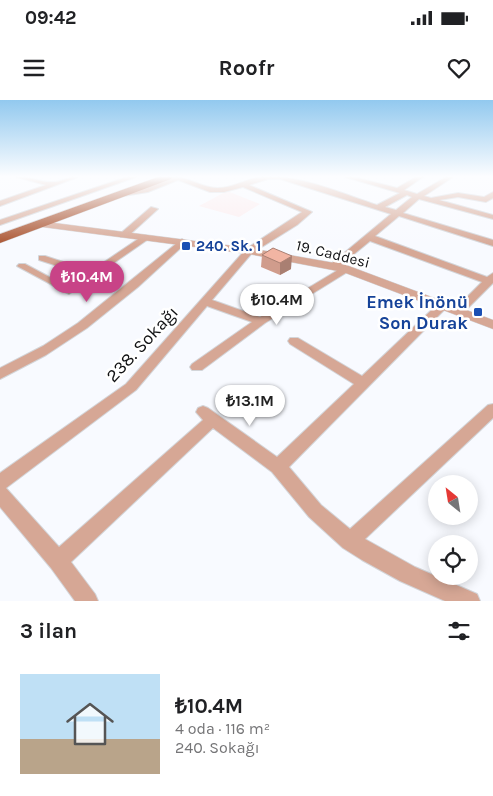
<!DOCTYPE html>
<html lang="tr">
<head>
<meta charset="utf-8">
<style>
  body { margin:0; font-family:Karla,sans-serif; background:#f6f6f6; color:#202124; height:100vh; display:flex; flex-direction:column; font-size:19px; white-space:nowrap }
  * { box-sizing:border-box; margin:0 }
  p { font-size:16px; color:#757577 }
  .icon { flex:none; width:28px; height:28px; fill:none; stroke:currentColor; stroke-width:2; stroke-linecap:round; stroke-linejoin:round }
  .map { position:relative; height:501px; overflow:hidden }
  .sheet { display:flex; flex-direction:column; background:#fff; flex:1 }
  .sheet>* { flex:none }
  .needle { width:32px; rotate:330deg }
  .controls { position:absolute; left:428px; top:375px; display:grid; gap:10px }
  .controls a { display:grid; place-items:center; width:50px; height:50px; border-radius:50%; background:#fff; box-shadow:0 2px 12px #0003; font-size:25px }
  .price { position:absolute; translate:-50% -42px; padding:0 11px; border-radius:18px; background:#fff; color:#222; font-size:16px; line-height:32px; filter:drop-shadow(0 1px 2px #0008) }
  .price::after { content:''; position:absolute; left:50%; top:30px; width:15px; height:11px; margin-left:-8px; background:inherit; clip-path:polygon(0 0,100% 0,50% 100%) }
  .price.current { background:#c84387; color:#fff }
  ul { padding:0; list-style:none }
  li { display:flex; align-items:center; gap:15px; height:125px; padding:0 20px }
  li+li { border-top:1px solid #e0e0e0 }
  li span { display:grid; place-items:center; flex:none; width:140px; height:100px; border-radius:0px; color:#555 }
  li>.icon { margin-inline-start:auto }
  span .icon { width:60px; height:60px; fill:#fffc; stroke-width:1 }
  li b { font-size:21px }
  h2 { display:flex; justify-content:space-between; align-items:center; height:60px; padding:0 20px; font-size:21px }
  .status { display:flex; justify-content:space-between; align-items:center; height:35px; padding:0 25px; background:#fff; direction:ltr }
  .status svg { height:14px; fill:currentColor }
  header { display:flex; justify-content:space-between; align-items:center; height:65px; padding:0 20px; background:#fff; font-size:22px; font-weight:700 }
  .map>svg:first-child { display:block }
  .education { fill:#fcebed }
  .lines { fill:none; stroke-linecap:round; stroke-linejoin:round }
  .minor-casing { stroke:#d3d5d9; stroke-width:2 }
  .tertiary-casing { stroke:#d3d5d9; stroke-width:1 }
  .trunk-casing { stroke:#d3d5d9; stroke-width:1 }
  .minor { fill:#d6a795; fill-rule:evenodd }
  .tertiary { fill:#d6a795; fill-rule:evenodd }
  .trunk { fill:#a8502c; fill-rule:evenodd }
  .wall { fill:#d09c8c }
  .shaded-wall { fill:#a97f72 }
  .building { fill:#f2b5a3; stroke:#a97f72 }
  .transit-dot { fill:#1a4fb4; stroke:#fff; stroke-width:2 }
  .labels { text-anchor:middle; stroke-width:5; stroke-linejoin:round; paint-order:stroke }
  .far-transit-label { font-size:15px; font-weight:bold; fill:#164399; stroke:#fff; text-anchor:start }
  .far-street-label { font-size:15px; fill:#101113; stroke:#fff }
  .transit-label { font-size:18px; font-weight:bold; fill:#164399; stroke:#fff; text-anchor:end }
  .street-label { font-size:18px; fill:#101113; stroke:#fff }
</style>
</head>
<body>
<div class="status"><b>09:42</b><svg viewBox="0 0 49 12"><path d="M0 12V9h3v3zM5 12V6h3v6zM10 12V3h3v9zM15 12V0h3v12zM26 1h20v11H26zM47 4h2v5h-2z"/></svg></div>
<header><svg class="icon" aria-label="menu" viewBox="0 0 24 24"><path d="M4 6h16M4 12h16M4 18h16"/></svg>Roofr<svg class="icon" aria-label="heart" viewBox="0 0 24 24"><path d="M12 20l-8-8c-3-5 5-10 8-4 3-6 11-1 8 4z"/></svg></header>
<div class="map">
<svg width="493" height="501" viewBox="0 0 493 501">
  <rect width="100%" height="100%" fill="#f8faff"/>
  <!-- education -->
  <path class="education" d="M 227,91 L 260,104 L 239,117 L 199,106 Z"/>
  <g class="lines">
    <!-- minor casing -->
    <g class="minor-casing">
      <path id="minor" d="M 16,77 C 28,76 39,82 51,82 C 60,83 69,76 78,77 L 0,106 L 0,101 L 46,85 Z
        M 127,77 L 136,77 L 0,125 L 0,120 Z
        M 174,77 C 189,77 202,88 218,88 C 234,88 247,78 262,77 C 295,73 346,95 377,105 L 400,93 L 345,77 L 354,77 L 397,88 L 416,77 L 423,77 L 404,90 L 417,94 L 446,77 L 453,77 L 424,96 L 431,98 L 458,93 L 484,97 L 493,92 L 493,98 L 486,102 L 458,97 L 439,100 L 493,115 L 493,119 L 419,99 L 403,113 L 493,140 L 493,146 L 399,116 L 375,136 L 487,177 L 493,173 L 493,183 L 463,213 L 459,214 L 453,211 L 482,182 L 370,141 L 337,168 L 331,168 L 331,164 L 391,114 L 280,79 L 268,79 L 249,85 L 312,112 L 297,125 L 252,153 L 212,200 L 260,217 L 343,167 L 349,167 L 349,171 L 265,223 L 202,270 L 192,270 L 190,267 L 192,264 L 252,222 L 207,206 L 136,290 L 6,388 L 59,447 L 203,320 L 196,312 L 198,308 L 203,306 L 208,308 L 277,357 L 354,284 L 290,244 L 288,241 L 290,238 L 298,238 L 362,276 L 440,202 L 444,201 L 449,204 L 448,206 L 289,367 L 321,405 L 350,429 L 488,305 L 493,304 L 493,318 L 365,439 L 415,467 L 477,494 L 480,501 L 445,501 L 400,481 L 362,460 L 343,448 L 309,417 L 272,372 L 213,328 L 71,462 L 95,494 L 98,501 L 75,501 L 51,468 L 0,407 L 0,373 L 126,284 L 246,149 L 302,112 L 243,87 L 224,92 L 210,92 L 178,80 L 148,92 L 123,96 L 119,94 L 143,88 ZM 407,95 L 412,97 L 396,110 L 385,107 Z
        M 151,107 L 158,109 L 127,137 L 121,137 L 121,133 Z
        M 144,135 L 147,136 L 147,140 L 69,194 L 17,166 L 19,164 L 25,164 L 68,187 L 85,175 L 39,160 L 39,156 L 45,156 L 91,171 Z
        M 182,139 L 186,142 L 185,144 L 138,187 L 87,228 L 46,255 L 0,279 L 0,268 L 43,246 L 78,223 Z"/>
    </g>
    <!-- tertiary casing -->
    <g class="tertiary-casing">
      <path id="tertiary" d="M 39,121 L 249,148 L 346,165 L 493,220 L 493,229 L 343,172 L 249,154 L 35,126 L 35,122 Z"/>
    </g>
    <!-- trunk casing -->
    <g class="trunk-casing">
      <path id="trunk" d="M 158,77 L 172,77 L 171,79 L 0,143 L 0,134 Z"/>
    </g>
    <!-- minor -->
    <use href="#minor" class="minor"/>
    <!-- tertiary -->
    <use href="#tertiary" class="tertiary"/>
    <!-- trunk -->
    <use href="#trunk" class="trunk"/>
  </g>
  <!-- wall -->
  <path class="wall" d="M 273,148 L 291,169 L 280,175 L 261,167 L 262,155 Z"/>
  <!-- shaded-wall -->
  <path class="shaded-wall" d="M 292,156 L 291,169 L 280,175 L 280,163 Z"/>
  <!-- building -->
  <path class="building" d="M 273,148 L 292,156 L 280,163 L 262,155 Z"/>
  <!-- sky -->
  <linearGradient id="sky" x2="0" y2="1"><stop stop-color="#92c9ef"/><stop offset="0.52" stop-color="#fcfdff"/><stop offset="1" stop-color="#fcfdff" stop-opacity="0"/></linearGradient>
  <rect width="493" height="147" fill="url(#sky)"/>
  <!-- markers -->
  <g class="transit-dot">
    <rect x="181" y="141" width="10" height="10" rx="2.5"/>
    <rect x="473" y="207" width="10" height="10" rx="2.5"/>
  </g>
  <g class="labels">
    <!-- far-transit labels -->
    <g class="far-transit-label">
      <text x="196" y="151">240. Sk. 1</text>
    </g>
    <!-- far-street labels -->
    <g class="far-street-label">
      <text transform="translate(333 154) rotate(14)" y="5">19. Caddesi</text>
    </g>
    <!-- transit labels -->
    <g class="transit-label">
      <text x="468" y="208">Emek İnönü<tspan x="468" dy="21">Son Durak</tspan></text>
    </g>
    <!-- street labels -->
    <g class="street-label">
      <text transform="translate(142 244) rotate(-47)" y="6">238. Sokağı</text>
    </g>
  </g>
</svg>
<div class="controls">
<a><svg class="needle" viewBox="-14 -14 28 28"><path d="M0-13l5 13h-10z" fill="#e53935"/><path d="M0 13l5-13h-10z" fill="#757577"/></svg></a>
<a><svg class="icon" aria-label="locate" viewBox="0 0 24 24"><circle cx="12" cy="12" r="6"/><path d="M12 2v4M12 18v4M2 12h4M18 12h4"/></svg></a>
</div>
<b class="price current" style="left:87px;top:203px">₺10.4M</b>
<b class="price" style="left:277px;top:226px">₺10.4M</b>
<b class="price" style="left:250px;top:327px">₺13.1M</b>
</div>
<section class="sheet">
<h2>3 ilan<svg class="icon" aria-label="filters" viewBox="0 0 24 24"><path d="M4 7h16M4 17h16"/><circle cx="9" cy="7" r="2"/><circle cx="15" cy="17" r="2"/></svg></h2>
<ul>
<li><span style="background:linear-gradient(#bfe0f5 65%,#b9a48a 0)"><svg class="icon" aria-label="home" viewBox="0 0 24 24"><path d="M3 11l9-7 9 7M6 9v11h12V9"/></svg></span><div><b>₺10.4M</b><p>4 oda · 116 m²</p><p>240. Sokağı</p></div></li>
</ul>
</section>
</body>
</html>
